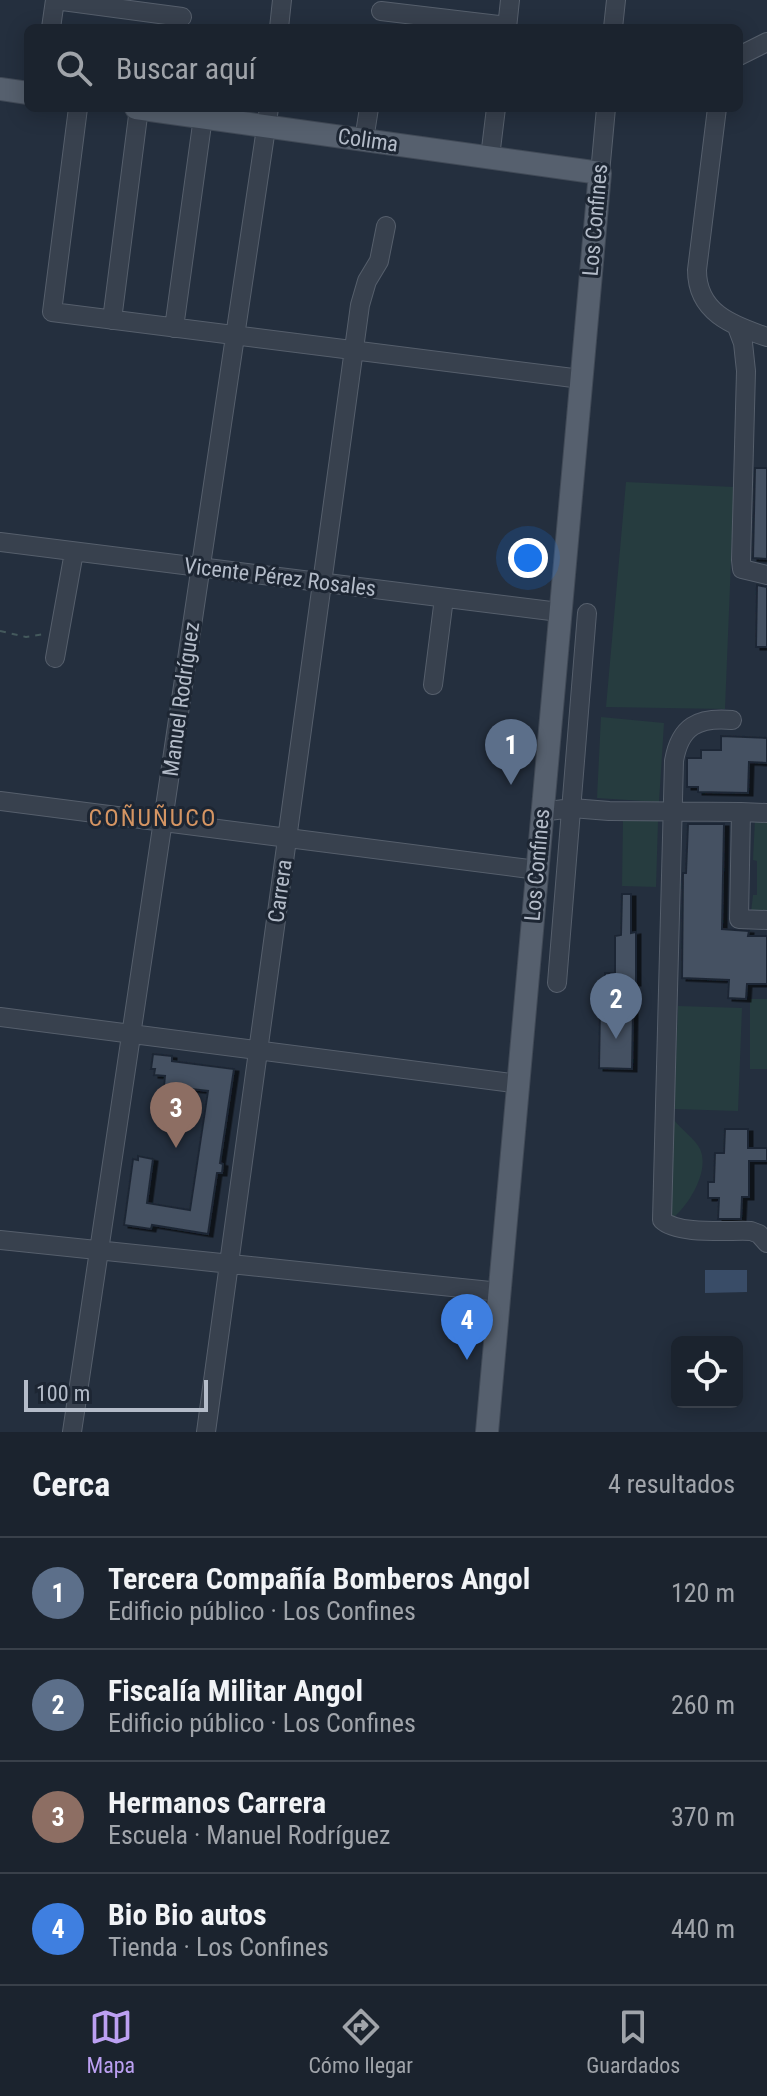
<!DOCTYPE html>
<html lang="es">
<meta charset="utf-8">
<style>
:root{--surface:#1b232e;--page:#282f3a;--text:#f1f3f6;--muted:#a0a4aa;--line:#39404a;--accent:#bca0f2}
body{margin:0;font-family:"Roboto Condensed",sans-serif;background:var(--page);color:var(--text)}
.controls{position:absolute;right:24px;bottom:24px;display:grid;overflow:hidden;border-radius:12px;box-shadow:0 4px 20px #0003}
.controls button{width:72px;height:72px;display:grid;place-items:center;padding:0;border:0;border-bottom:2px solid var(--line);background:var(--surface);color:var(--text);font:40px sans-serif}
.scale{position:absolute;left:24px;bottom:20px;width:184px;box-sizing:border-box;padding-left:8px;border:4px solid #b4bcc9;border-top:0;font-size:22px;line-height:28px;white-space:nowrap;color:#b4bcc9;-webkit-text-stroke:6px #1d2633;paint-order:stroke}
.you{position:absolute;left:528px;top:558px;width:28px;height:28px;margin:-20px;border:6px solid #fff;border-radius:50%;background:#1a73e8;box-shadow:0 0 0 12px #1a73e833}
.badge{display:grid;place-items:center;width:52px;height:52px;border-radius:50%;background:var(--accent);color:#fff;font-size:26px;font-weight:700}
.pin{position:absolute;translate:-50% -66px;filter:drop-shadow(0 2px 4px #0008)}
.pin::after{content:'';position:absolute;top:42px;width:28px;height:24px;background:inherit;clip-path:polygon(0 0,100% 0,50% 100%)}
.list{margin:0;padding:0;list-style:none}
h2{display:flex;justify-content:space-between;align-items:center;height:104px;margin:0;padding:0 32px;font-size:34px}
h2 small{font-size:26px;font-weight:400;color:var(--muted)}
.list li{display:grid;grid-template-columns:52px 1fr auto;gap:24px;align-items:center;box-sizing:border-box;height:112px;padding:0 32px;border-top:2px solid var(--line)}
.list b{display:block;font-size:30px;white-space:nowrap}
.list p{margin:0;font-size:26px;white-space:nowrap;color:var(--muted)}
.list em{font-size:26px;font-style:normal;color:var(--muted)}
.icon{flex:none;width:44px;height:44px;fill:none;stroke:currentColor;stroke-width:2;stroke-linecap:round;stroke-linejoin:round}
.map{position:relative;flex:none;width:767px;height:1432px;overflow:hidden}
.search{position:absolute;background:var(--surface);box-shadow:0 4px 20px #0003;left:24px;right:24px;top:24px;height:88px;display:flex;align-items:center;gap:20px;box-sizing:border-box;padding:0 28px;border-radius:12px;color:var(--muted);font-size:30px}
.sheet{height:552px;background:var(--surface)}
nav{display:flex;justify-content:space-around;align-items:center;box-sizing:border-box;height:112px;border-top:2px solid var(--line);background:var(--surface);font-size:22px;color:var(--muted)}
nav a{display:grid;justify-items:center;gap:4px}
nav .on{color:var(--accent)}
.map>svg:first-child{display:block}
.green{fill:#263c3f}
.water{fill:#394c67}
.building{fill:#455162;stroke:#1f2835;stroke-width:2;filter:url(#shadow)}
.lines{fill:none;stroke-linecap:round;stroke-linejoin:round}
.minor-casing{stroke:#565f6c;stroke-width:20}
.major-casing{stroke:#414a57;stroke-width:24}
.path{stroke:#44595c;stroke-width:2;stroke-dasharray:6 6;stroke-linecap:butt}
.minor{stroke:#38414e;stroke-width:18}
.major{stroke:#56606e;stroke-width:22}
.labels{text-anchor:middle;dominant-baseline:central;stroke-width:6;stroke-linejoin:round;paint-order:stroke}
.street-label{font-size:22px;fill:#b4bcc9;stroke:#1d2633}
.neighbourhood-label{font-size:24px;letter-spacing:2px;fill:#d59563;stroke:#1d2633}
</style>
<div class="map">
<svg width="767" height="1432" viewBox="0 0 767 1432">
<defs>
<filter id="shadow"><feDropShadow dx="4.5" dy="2.5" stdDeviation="0" flood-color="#0009"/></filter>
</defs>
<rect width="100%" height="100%" fill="#242f3e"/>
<!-- green -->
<path class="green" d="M626,482L734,487L725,709L606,707Z
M601,717L664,723L659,802L597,798Z
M755,819H767V912H751L753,895H757V861L753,860Z
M623,820L658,821L656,887L622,886Z
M750,999H767V1069H750Z
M678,1006L742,1008L738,1111L674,1109Z
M674,1120C681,1129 695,1139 700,1149C710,1171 689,1205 673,1218L667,1216L670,1129Z"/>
<!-- water -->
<path class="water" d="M705,1270H747V1292L705,1293Z"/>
<!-- building -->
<path class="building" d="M755,468H767V559L753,558Z
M757,585L767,587V647H756Z
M721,736L767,738V763L749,762L748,793L698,792V787H687V758H701V750H721Z
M688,824H724L722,929L749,931L748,936H767V984H747L746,999L728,998L729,980L682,978L683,873H686Z
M622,894H631V933L636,932V983H605V973H615V936L621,935Z
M600,1008L633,1009L632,1069L599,1068Z
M153,1054L172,1056V1061L234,1069L220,1163L223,1164L222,1173H217L208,1234L152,1225L151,1229L124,1225L133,1159L138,1160V1156L153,1159L147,1203L190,1210L208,1091L164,1086L165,1076L154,1075L155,1069H151Z
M725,1129H748V1148H767V1161H749V1197H742L741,1219H718L719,1198H708V1182H714L715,1153H724Z"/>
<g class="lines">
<!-- minor casing -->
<g class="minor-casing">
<path id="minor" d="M55,0L182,17
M381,11L507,26
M51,28L55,0
M279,28L282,0
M507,28L510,0
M613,28L616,0
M739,56L767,42
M78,108L52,312L581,379
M717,108L697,270C697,312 731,325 767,337
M364,140L369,108
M490,157L496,108
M600,173L606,108
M112,320L139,108
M737,327L743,343L746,371L741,560L742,569L767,575
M174,328L203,117
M0,542L559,612
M55,658L74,552
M433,685L444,598
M732,720C698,717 680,726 674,761L662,1220C677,1235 729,1230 751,1231L759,1234L767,1243
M0,801L537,870
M541,812L572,808L609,811L741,812L739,919L767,920
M741,812L767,813
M557,983L587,613
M0,1017L520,1084
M0,1240L500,1292
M72,1432L269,108
M206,1432L360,305L367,281L379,261L386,226"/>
</g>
<!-- major casing -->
<g class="major-casing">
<path id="major" d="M0,89L28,93
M136,108L600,173L487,1432"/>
</g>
<!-- path -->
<path class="path" d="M0,631L26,637L45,634"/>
<!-- minor -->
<use href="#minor" class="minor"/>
<!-- major -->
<use href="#major" class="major"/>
</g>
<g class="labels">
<!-- street labels -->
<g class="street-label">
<text transform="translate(368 140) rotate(8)">Colima</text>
<text transform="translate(595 220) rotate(-85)">Los Confines</text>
<text transform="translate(280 577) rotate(7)">Vicente Pérez Rosales</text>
<text transform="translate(181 699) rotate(-82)">Manuel Rodríguez</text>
<text transform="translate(537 865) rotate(-85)">Los Confines</text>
<text transform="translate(280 891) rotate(-82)">Carrera</text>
</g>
<!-- neighbourhood labels -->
<g class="neighbourhood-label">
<text x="153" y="818">COÑUÑUCO</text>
</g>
</g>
</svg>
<div class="controls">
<button><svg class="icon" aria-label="locate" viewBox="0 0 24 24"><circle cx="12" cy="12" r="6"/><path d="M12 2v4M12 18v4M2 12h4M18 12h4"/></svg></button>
</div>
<div class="scale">100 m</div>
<div class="you"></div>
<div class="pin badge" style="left:511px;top:785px;background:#5c6f8a">1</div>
<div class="pin badge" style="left:616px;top:1039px;background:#5c6f8a">2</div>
<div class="pin badge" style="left:176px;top:1148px;background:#8d6e63">3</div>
<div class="pin badge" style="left:467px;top:1360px;background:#3f7fe0">4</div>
<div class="search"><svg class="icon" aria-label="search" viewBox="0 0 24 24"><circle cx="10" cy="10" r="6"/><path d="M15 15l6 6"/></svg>Buscar aquí</div>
</div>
<section class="sheet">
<h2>Cerca<small>4 resultados</small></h2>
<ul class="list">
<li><span class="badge" style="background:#5c6f8a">1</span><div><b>Tercera Compañía Bomberos Angol</b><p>Edificio público · Los Confines</p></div><em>120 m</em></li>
<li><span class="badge" style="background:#5c6f8a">2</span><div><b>Fiscalía Militar Angol</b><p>Edificio público · Los Confines</p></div><em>260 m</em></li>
<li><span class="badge" style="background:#8d6e63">3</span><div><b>Hermanos Carrera</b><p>Escuela · Manuel Rodríguez</p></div><em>370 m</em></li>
<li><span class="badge" style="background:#3f7fe0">4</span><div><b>Bio Bio autos</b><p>Tienda · Los Confines</p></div><em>440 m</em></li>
</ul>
</section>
<nav>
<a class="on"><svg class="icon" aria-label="map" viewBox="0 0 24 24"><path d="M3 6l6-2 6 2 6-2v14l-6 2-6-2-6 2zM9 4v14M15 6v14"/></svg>Mapa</a>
<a><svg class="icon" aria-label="directions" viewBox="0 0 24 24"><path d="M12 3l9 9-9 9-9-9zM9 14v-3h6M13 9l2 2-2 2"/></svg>Cómo llegar</a>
<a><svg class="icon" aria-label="saved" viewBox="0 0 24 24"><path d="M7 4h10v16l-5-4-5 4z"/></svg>Guardados</a>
</nav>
